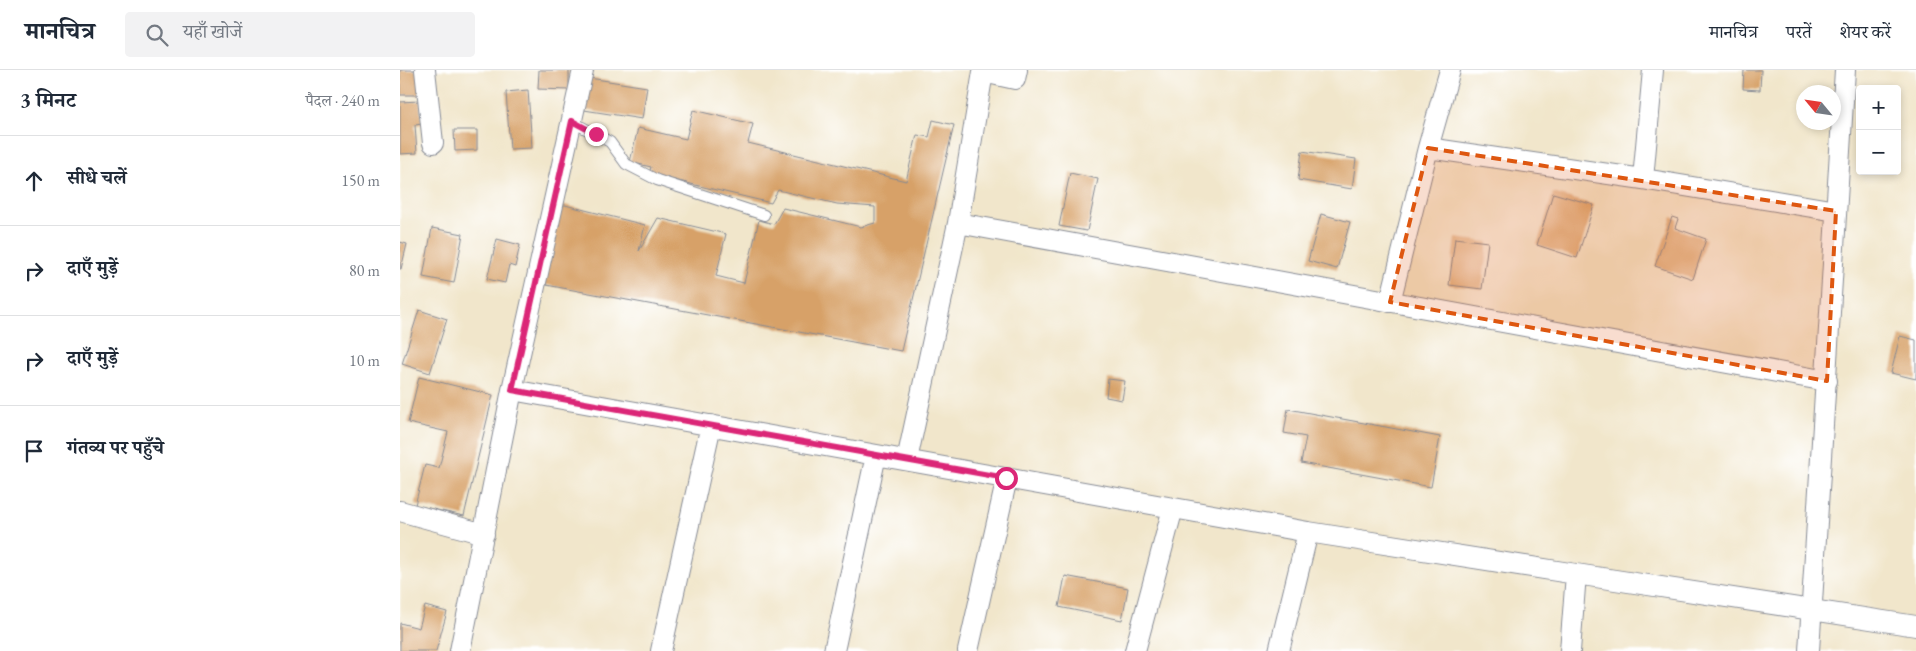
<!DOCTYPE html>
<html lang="hi">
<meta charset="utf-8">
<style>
:root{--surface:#fff;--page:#f2f2f3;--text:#1f2937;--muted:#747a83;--line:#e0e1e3}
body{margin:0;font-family:"EB Garamond","Noto Serif Devanagari",serif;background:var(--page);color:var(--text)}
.controls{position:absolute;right:15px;top:15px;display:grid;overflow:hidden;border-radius:5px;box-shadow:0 2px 8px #0003}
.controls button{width:45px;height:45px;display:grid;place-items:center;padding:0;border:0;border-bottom:1px solid var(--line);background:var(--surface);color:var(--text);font:25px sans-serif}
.compass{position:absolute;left:1396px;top:15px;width:45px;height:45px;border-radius:50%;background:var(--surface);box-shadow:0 2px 8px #0003;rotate:299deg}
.stop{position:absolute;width:15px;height:15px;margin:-11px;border:4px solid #db2777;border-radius:50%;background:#fff}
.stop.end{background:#db2777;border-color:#fff;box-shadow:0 1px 5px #0008}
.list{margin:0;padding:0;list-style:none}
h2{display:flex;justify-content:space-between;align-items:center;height:65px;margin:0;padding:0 20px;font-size:21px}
h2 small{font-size:16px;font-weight:400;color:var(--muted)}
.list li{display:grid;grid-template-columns:32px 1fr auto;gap:15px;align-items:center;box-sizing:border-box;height:90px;padding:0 20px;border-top:1px solid var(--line)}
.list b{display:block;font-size:19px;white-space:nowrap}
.list em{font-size:16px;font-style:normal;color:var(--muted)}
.icon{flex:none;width:28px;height:28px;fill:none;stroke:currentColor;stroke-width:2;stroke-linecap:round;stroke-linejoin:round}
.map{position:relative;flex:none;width:1516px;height:581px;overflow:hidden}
header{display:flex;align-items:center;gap:30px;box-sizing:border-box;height:70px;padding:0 25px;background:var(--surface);border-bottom:1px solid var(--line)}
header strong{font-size:24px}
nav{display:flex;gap:28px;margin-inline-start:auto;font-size:18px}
.search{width:350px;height:45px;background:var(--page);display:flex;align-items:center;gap:12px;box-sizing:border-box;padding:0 18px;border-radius:5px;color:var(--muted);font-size:19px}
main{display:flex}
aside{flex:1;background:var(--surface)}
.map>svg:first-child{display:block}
.building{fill:#d7a167}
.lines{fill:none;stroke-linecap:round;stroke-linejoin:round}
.service-casing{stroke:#868a94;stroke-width:12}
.minor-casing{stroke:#868a94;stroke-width:22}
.service{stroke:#fff;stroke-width:10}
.minor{stroke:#fff;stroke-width:20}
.route{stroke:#db2777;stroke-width:6}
.marked{fill:#de5710;fill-opacity:0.2;stroke:#de5710;stroke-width:4;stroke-dasharray:10 6;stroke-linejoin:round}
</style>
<header>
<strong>मानचित्र</strong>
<div class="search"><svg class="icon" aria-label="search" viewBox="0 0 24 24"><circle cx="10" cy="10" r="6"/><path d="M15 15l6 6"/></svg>यहाँ खोजें</div>
<nav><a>मानचित्र</a><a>परतें</a><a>शेयर करें</a></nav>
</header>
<main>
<aside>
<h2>3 मिनट<small>पैदल · 240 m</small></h2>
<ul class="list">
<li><svg class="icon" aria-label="ahead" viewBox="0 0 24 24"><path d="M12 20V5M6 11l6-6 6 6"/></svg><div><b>सीधे चलें</b></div><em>150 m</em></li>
<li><svg class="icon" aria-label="right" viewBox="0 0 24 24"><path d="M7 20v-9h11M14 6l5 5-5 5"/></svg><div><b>दाएँ मुड़ें</b></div><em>80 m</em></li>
<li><svg class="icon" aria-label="right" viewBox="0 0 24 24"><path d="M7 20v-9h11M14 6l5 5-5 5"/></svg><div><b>दाएँ मुड़ें</b></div><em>10 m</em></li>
<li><svg class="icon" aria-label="arrive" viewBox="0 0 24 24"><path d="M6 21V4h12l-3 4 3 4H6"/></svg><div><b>गंतव्य पर पहुँचे</b></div></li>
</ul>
</aside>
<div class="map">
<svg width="1516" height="581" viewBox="0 0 1516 581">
<rect width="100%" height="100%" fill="#fff"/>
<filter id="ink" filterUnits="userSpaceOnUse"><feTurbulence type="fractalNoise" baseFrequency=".02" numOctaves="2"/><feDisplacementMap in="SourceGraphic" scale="10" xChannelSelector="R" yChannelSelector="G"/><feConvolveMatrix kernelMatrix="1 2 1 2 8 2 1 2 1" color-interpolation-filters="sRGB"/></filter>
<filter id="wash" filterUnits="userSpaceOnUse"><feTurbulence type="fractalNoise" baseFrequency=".0096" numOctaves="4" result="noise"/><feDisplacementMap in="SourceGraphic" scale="20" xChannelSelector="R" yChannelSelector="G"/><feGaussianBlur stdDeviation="1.12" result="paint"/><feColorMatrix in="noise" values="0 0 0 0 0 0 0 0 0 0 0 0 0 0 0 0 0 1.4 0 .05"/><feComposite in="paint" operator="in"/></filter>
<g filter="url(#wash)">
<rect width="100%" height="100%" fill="#f1e6cb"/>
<g id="blocks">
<!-- building -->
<path class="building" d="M0,0H20V25H0Z
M139,0H169V20L138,19Z
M1344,0H1361L1360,20L1343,19Z
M189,8L247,17L242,49L184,40Z
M128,20L132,78L110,79L106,22Z
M20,31L22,54L15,55L17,83L0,84V32Z
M293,40L353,54L348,73L506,111L517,65L529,67L533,50L554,55L501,281L141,214L161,134L245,155L239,181L258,148L326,164L316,206L344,213L359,150L374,154L383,138L461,157L475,153V137L437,134L378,120L371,133L249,104L251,97L230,92L238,58L286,69Z
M54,60H77V80L55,81Z
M902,81L956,89L952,119L898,110Z
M670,103L698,109L687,161L659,156Z
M1153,123L1194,135L1177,188L1137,175Z
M921,144L950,152L937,199L908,191Z
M1272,147L1278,149L1275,158L1306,169L1293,209L1255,196Z
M32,158L63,164L54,213L23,207Z
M1055,168L1088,172L1082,219L1049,215Z
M97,169L120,175L115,197L109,195L105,213L87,209Z
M0,172L7,174L1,199H0Z
M19,240L47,249L30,303L2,294Z
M1500,266L1516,270V309L1491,303Z
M19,307L93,325L64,446L15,435L25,395L39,398L48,362L8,353Z
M708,309L725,311L722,330L706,327Z
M888,339L1040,367L1031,417L901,393L906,367L884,363Z
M665,506L728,518L722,550L659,537Z
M25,536L47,542L36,581H0V553L19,558Z"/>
</g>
</g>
<g filter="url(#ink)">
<use href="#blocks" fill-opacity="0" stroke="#868a94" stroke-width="1"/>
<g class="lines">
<!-- service casing -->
<g class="service-casing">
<path id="service" d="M171,51L210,72L226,94L257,110L364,145"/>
</g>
<!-- minor casing -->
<g class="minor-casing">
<path id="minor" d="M25,0L33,73
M1028,78L1243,109L1436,141
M1243,109L1253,0
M558,153L583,2L615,9L617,0
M990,232L1028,78L1050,0
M112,320L183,0
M507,390L558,153L1427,311
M0,441L84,464
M60,581L112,320L908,462
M261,581L311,355
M434,581L476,385
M568,581L607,408
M735,581L773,438
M879,581L908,462L1176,504
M1170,581L1176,504L1516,556
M1409,581L1445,0"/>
</g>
<!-- service -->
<use href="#service" class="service"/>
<!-- minor -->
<use href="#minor" class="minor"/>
</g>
</g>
<g class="lines" filter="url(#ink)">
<!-- route -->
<path class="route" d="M196,64L172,51L112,320L606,408"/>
</g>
<!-- marked area -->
<path class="marked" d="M1028,78L1436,141L1427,311L990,232Z"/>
</svg>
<div class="controls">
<button>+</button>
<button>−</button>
</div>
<svg class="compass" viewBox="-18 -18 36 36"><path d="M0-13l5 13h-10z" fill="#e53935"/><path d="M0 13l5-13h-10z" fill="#747a83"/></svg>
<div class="stop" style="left:606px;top:408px"></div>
<div class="stop end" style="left:196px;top:64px"></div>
</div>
</main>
